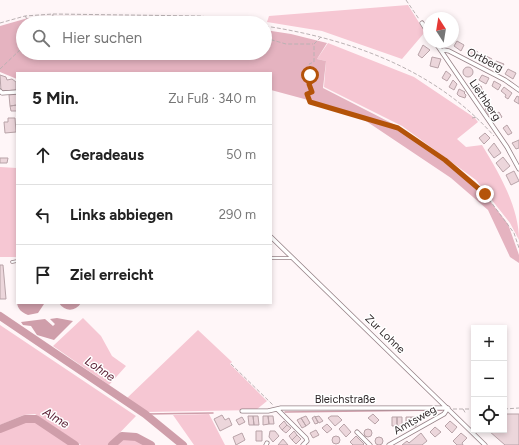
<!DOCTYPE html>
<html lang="de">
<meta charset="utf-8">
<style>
:root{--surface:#fff;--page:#f2f2f2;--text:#222;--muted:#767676;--line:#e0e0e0}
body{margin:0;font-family:Figtree,sans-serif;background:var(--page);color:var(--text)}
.controls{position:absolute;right:12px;bottom:12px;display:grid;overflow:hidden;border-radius:0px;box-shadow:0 2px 6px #0003}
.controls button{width:36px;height:36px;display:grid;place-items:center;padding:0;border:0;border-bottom:1px solid var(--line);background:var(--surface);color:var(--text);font:20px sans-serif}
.compass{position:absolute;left:423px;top:12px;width:36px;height:36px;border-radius:50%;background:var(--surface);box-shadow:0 2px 6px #0003;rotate:348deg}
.stop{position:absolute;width:12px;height:12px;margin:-9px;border:3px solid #b45309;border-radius:50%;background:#fff}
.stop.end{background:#b45309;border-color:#fff;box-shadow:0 1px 4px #0008}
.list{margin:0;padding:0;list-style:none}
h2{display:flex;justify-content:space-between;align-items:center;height:52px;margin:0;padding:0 16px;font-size:17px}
h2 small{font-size:13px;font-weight:400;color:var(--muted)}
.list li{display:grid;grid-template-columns:26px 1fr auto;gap:12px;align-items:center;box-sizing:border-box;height:60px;padding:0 16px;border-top:1px solid var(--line)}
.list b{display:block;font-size:15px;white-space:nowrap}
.list em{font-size:13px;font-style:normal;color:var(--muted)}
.icon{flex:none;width:22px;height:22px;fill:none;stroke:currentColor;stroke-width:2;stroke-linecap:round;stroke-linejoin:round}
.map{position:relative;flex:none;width:519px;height:445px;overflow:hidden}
.search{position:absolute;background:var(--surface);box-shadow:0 2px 6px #0003;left:16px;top:16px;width:256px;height:44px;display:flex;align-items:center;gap:10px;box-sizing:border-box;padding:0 14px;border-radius:22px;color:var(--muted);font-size:15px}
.panel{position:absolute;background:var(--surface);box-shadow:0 2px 6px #0003;left:16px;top:72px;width:256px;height:232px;border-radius:0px}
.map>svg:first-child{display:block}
.green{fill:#f6c7d3}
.forest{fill:#e5b3c0}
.water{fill:#cf9eaa}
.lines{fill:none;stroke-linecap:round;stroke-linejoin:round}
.stream{stroke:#cf9eaa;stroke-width:1.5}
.river{stroke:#cf9eaa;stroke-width:8}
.building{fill:#ecd6db;stroke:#b8a3a8}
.service-casing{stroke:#968287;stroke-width:3.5}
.minor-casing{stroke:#968287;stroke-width:5}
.path{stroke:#bab1b3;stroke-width:1;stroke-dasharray:4 2;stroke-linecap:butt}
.service{stroke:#fff;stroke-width:2}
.minor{stroke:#fff;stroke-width:3.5}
.route{stroke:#b45309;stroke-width:5}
.labels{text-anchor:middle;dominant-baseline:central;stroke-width:3;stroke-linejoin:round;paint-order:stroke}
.street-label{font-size:11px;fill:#31292b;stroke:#fff}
.water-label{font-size:12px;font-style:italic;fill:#561a30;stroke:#fff}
</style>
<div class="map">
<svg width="519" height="445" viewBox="0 0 519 445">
<rect width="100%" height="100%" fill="#fff6f8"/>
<!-- green -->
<path class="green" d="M408,5L425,32L402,59L322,31L267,22L269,16Z
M328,43L414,77L475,118L478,122L457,139L466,147L482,145C499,173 519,207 519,240L510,223L476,180L402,126L324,87L326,61L317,59Z
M0,167L17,168V257H0Z
M83,318L101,336L112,356L126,366L109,385L53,346Z
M0,325L136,416L108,445H81L35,414L24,415L0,425Z
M198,330L232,362L230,364L267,401L256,410L145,412L126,399Z
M209,414L225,445H194L173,415Z
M36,420L72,445H0V431L26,421Z
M123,439H137L146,445H116Z"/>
<!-- forest -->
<path class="forest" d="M28,18L168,20L211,23H23V53H265V30L291,34L327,43L317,59L326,61L323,88L401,128L475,182L508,224L519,255V263L510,257L488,210L451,178L360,117L323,104L271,90V73H17V79L0,72V26Z"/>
<!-- water -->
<path class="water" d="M17,298V303L44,304L38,313L28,315C20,312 16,307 17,298Z
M59,303H81C75,312 65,312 59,303Z
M57,318L73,321L54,340L37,335L31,326L23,325L21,322L45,319L53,326L55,324L50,319Z"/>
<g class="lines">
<!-- stream -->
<path class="stream" d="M285,412L442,410
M145,414L213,413"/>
<!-- river -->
<path class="river" d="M0,316L145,414L183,445
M0,429L25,419H36L75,445
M112,445L122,436L136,437L151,445"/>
</g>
<!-- building -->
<path class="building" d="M457,41L464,45L461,51L454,46Z
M423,45L430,50L422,58L418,55Z
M470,48L478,52L475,57L467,53Z
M484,55L492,59L489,65L481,60Z
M432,57L441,59L438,68L430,66Z
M496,61L504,64L500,71L493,67Z
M463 72a5 5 0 1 1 10 0a5 5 0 1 1-10 0Z
M508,69L516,73L513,79L505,74Z
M446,71L451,75L447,81L442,78Z
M0,75L6,77L7,80L12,79L16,82V90L1,91Z
M482,75L489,78L486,84L479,80Z
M453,80L457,84L454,90L449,87Z
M494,81L501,85L498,90L492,86Z
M474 89a4 4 0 1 1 8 0a4 4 0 1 1-8 0Z
M504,87L512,93L508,99L505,97L506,95L501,91Z
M459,89L465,92L464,93L466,95L465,98L459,96L457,94Z
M17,94V105L10,106L9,95Z
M517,96L519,97V104L514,101Z
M17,105V111H11L10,106Z
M490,106L494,112L489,115L485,109Z
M499,112L502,117L498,120L494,115Z
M8,118H15L16,132L5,133L4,122H8Z
M507,125L512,133L508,135L503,128Z
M485,133L490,138L484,144L479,138Z
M519,140V148L516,149L512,143Z
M494,143L501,153L494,158L488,150Z
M503,157L510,166L503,172L496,163Z
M0,158H8L7,163H0Z
M514,171L519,181L511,185L506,175Z
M0,265H3L6,299H0Z
M373,414L379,420L375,424L368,418Z
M504,414H519V445H505L489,431L504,430Z
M222,415L225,420L229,418L232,425L220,431L214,419Z
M248,416H253L254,425H249Z
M253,416H258L259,425H254Z
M263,416H268L269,424L263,425Z
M268,416H273L274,424H269Z
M306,416L310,423L306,426L301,418Z
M315,416L318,423L315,424L312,418Z
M319,416L323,421L319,423L315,417Z
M331,416H338L342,420L335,426L328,418Z
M242,417L245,422L239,425L236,420Z
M392,417H397V426H392Z
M397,417H402V426H397Z
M406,417H411V426H406Z
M411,417H416V426H411Z
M301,418L306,426L302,428L297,420Z
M284,421L287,425L282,430L279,426Z
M450,421L457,427L452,433L445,426Z
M327,424L332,429L327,433L322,428Z
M344,424L351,432L346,437L339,429Z
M287,425L291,428L286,433L282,430Z
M435,427L441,432L435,437L430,432Z
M364 433a4 4 0 1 1 8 0a4 4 0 1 1-8 0Z
M316,430L319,435L313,438L310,433Z
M256,431H262V441H256Z
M270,431H275L279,436L273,442L269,437Z
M294,431L297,435L292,440L289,436Z
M242,433L245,440L236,445L233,437Z
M421,433L427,441L422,445H402L407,441L409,443Z
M461,433L467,438L462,443L463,445H457L453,441Z
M297,435L301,439L296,444L292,440Z
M332 440a4 4 0 1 1 8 0a4 4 0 1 1-8 0Z
M356,436L364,444L363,445H353L350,442Z
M375 441a4 4 0 1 1 8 0a4 4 0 1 1-8 0Z
M283,439L288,445H278Z"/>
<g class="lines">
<!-- service casing -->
<g class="service-casing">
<path id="service" d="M271,258H291
M12,262L17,261"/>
</g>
<!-- minor casing -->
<g class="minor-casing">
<path id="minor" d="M422,23L429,34
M435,42L507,147L519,169
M441,51L444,50L449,51L505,80L519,90
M0,91L2,93L17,92
M271,237L485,445
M278,410L306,438L307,441L303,445
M242,411H268L281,408H447
M357,432L370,445
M266,445L267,443
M389,445L444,414L448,408"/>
</g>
<!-- path -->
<path class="path" d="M406,0L419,19
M25,16L30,23
M163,16V23
M168,16L171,23
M0,23L25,16L53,14L201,16L245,23
M52,23L53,14
M124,23L125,16
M265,26C350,39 435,69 494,136
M321,37L314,44V62L309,64L311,68L310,75L314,78L309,85L312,93L307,94L310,102L398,128L445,160L485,194L514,233L519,248
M265,38L286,44H313
M0,69L23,47
M472,118L477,117
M231,364L273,405
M453,409H474
M463,409L466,414
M504,409L519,408"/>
<!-- service -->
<use href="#service" class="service"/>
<!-- minor -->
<use href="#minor" class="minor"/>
</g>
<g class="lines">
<!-- route -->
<path class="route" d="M310,75L314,78L309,84L312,92L307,94L310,102L398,128L445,160L485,194"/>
</g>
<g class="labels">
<!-- street labels -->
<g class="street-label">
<text transform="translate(485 60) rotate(27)">Ortberg</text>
<text transform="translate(485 100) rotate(56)">Liethberg</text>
<text transform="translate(385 334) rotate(44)">Zur Lohne</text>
<text x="345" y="399">Bleichstraße</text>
<text transform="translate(415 420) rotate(-30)">Amtsweg</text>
</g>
<!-- water labels -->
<g class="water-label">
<text transform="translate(100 369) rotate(34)">Lohne</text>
<text transform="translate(56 418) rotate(31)">Alme</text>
</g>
</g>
</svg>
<div class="controls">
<button>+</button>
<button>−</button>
<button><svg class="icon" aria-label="locate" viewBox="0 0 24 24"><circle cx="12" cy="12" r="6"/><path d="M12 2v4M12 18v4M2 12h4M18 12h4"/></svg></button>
</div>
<svg class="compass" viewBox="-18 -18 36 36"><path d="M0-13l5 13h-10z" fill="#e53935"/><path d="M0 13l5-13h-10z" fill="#767676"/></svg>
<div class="stop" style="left:310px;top:75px"></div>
<div class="stop end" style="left:485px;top:194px"></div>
<div class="search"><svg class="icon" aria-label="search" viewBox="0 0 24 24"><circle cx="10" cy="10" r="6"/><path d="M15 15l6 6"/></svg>Hier suchen</div>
<section class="panel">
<h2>5 Min.<small>Zu Fuß · 340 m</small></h2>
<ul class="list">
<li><svg class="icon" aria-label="ahead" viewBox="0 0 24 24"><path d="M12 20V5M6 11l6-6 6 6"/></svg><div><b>Geradeaus</b></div><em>50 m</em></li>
<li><svg class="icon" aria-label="left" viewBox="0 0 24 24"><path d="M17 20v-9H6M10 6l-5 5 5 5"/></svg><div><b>Links abbiegen</b></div><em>290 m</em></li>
<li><svg class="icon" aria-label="arrive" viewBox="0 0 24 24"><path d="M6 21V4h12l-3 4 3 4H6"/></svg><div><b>Ziel erreicht</b></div></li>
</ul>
</section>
</div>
